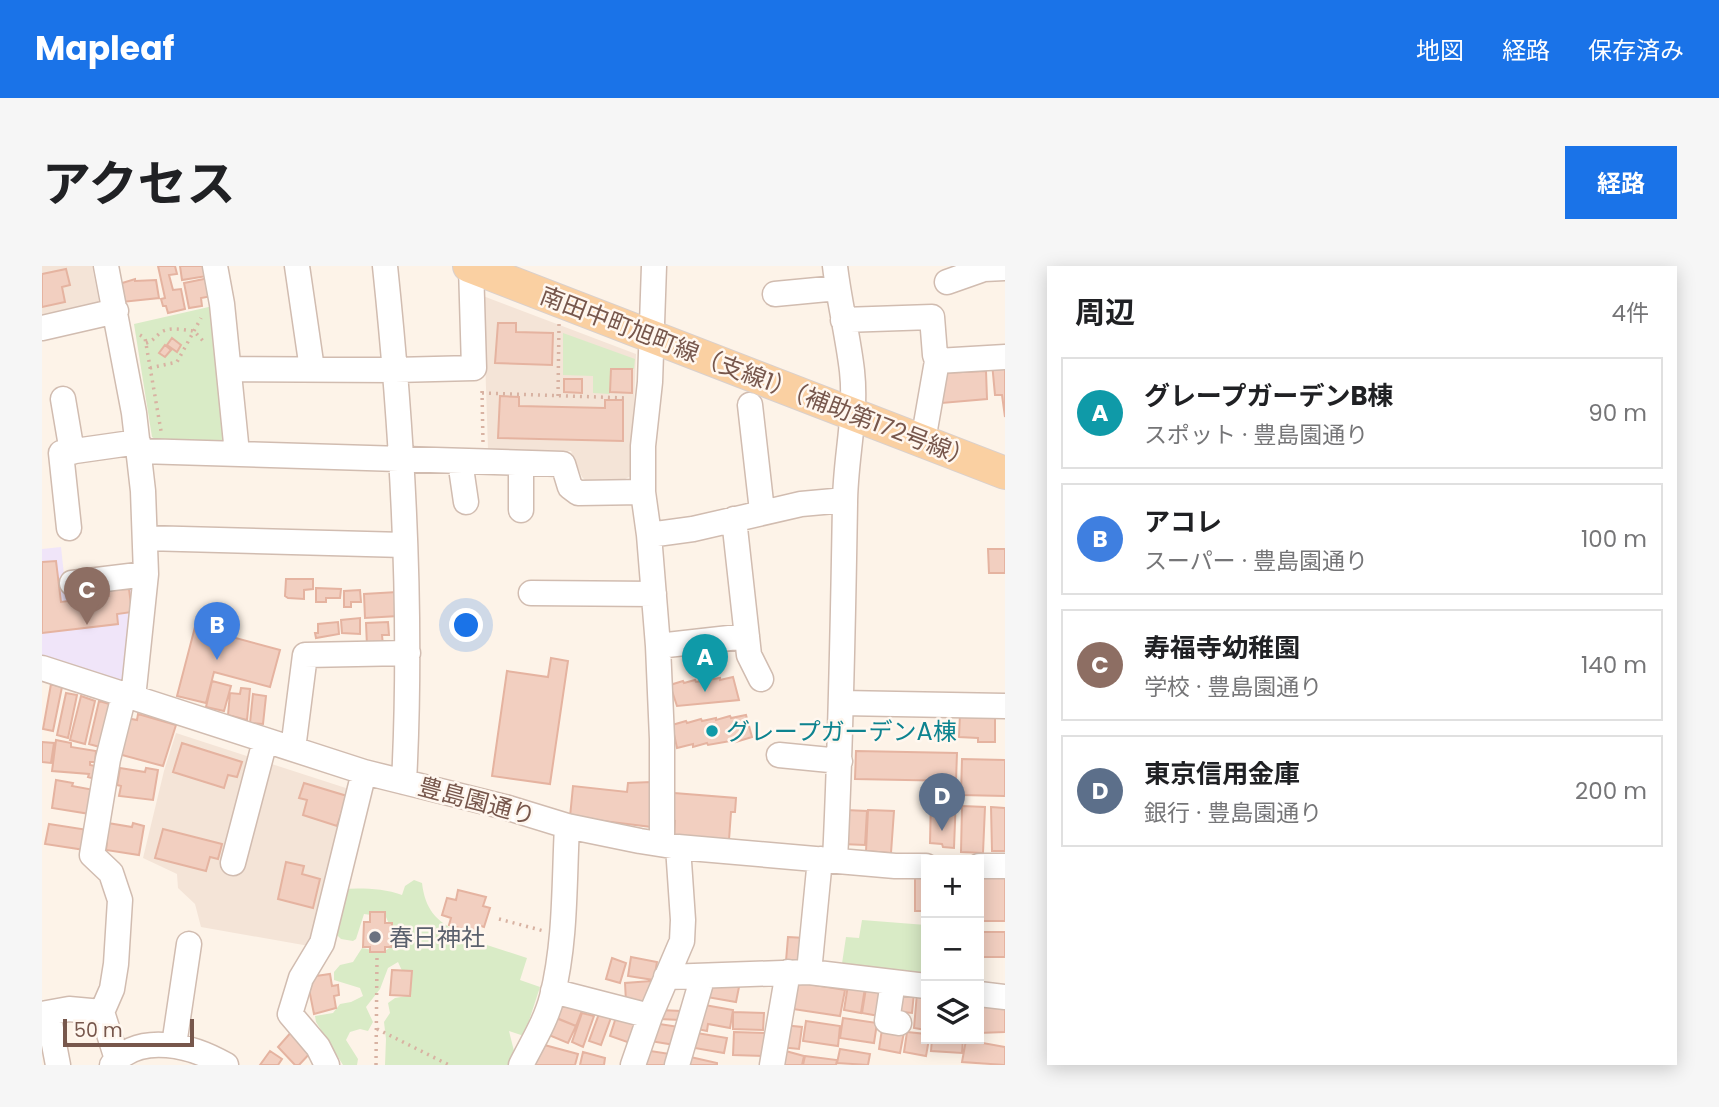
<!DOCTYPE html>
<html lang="ja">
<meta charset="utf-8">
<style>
:root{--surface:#fff;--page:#f6f6f6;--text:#202124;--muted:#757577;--line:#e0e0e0;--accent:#1a73e8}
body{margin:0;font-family:Poppins,"Noto Sans JP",sans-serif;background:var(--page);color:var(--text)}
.controls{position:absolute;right:21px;bottom:21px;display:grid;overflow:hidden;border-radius:0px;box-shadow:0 4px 18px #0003}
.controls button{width:63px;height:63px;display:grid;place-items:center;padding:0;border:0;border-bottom:2px solid var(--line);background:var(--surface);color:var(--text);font:35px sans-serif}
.scale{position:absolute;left:21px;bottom:18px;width:131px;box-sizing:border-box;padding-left:7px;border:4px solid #77574c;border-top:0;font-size:19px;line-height:24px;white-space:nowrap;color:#77574c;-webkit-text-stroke:5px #fff7ef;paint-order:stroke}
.you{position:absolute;left:425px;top:360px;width:24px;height:24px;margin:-18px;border:5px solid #fff;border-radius:50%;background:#1a73e8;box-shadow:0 0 0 10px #1a73e833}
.badge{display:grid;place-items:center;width:46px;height:46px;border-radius:50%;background:var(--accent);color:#fff;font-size:23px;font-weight:700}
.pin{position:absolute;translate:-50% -58px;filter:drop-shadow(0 2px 4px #0008)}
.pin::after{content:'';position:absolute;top:37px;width:24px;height:21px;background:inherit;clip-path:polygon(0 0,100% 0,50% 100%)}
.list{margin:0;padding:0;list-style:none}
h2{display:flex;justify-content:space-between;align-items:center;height:91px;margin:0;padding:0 28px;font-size:30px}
h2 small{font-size:23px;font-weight:400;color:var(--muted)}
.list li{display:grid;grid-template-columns:46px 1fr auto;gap:21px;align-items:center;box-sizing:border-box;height:112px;margin:0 14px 14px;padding:0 14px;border:2px solid var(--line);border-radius:0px}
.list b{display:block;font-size:26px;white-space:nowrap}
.list p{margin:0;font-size:23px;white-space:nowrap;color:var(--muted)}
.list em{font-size:23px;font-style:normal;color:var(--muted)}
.icon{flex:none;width:38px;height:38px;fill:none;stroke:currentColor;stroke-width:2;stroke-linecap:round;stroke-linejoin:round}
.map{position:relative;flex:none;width:963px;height:799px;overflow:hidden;border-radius:0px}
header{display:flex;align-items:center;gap:42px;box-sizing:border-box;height:98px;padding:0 35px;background:var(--accent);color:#fff}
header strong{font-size:33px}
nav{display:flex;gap:38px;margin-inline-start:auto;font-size:24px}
.intro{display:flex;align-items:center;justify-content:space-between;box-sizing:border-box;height:168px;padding:0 42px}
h1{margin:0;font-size:49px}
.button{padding:18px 32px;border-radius:0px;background:var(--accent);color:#fff;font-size:24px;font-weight:700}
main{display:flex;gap:42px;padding:0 42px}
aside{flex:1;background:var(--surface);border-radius:0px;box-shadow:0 4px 18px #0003}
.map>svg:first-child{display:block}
.residential{fill:#f4e4d7}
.education{fill:#f0e5f9}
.green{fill:#d9ebc6}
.building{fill:#f2cfc0;stroke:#e5b3a0;stroke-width:2}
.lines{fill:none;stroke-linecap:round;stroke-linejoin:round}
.minor-casing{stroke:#d1bcb0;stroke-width:27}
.major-casing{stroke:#d9d0cd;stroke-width:34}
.path{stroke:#d8b2a2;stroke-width:3.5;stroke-dasharray:2 5;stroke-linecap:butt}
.minor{stroke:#fff;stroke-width:24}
.major{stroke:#fad0a2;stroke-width:32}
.culture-dot{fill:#0f9aa8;stroke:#fff7ef;stroke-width:2.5}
.worship-dot{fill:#6b7280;stroke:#fff7ef;stroke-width:2.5}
.labels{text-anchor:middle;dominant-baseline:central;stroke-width:5;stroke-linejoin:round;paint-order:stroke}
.street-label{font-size:24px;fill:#77574c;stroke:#fff7ef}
.culture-label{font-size:24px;fill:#0d838f;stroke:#fff7ef;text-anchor:start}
.worship-label{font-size:24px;fill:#5b616d;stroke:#fff7ef;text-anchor:start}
</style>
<header>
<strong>Mapleaf</strong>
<nav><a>地図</a><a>経路</a><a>保存済み</a></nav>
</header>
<div class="intro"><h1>アクセス</h1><a class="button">経路</a></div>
<main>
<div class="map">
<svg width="963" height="799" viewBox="0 0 963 799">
<rect width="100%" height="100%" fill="#fdf3e8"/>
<!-- residential -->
<path class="residential" d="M0,0H50L57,36L54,40L0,52Z
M441,30L594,88L589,210L583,213L543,214L540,211L529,185L446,183Z
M134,467L310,524L267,680L159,661L153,638L136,622L135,608L101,592L122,505Z"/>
<!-- education -->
<path class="education" d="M19,281L24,327L89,319L95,325L85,413L79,417L0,392V283Z"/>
<!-- green -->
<path class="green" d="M171,40L182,179L121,178L110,171L92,58Z
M521,67L593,93L592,103L568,102V128L551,127V110L521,109Z
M372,614L380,617C383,643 394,655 416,666L417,670L485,692L478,714L498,721L482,770L467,765L472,785L469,799H343L344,773L342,756L348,747L346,737L353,732L365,730L367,720L356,696L346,702L338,723L324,741L331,756L326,765L318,763L308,766L304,774L316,793L315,799H301L274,756L273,750L291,747L298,738L309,736L321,730L318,722L292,714V706L298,699L311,696L320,682L341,686L349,681L350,665L344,651L322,648L314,673L311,675L299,673L292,666L299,623C319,622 341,622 360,629L363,620Z
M820,654L884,659V714L799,704L804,671L817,672Z"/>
<!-- building -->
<path class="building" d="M116,0H133L135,8L127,9L131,24L139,23L143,43L126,47L124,40H121L119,33L123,32Z
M138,0H164L165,10L140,14Z
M24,3L28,19L20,21L23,36L0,41V8Z
M167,12L170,30L159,32L160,40L147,42L142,17Z
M93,13V15L114,14L117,32L80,36L77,18Z
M456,57H474V66L511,67L510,99L453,97Z
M130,72L139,79L135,86L125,79Z
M123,79L129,84L123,91L117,87Z
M950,97L963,101V151L960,129H953Z
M569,103H590V127L568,126Z
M944,105L945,133L900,137L899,107Z
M522,113H540V127L522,126Z
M458,130L477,131V140L563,142V134H581V175L456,172Z
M946,283H963V307H947Z
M14,295L19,336L67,330L66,322H72V324L87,323L90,346L75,348L76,358L0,367V296Z
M244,313H271V323L262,324V333L246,332L243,330Z
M274,322L299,323L298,332H284V336H274Z
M318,324L319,336H309V341H302V325Z
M355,326L356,350L323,352L322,328Z
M318,352V368L300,367L299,354Z
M296,356L297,368L274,372L273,367H276V358Z
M346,356L347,369H340L341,379L325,380L324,357Z
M153,361L238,384L228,421L172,406L164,437L135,430Z
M509,392L526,395L508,518L450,510L465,405L506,411Z
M691,411L697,434L635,440L628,419L641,415L642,417L653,414L654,416L678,412V414Z
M170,415L189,420L182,445L164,441Z
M9,418L20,421L11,465L1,463Z
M199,422L208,423L205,454L186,449L188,427L198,428Z
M24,427L35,429L26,472L15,469Z
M211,428L224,430L221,458L208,457Z
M39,430L53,435L43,478L28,474Z
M57,435L71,439L61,482L47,478Z
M96,448L134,459L121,500L80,489V486L73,484L84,452L95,454Z
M918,448L953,449V476H936V472L917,471Z
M704,449L710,471L694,476V474L666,479L665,477L651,481V478L635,482L630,459L644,455L645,457L659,453L660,455L674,452V454L688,450L689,452Z
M14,474L29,477V481L54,485L53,496H48V499L58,501L57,514L46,511L47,508L10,505Z
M0,476L12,477L9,497L0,496Z
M140,477L200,496L195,511L186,509L182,522L131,506Z
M814,485L915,487L914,515L813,513Z
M920,493L963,494V530L919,529Z
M78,502L103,506L104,502L116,504L111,534L77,530L79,520L75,519Z
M14,514L31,517L30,520L52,524L48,548L10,542Z
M609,516L610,561L528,551L531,520L585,526L586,517Z
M262,517L305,530L295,560L261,549L265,534L257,532Z
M632,527L694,532L693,546H689L687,574L632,570L633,555L625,554Z
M898,529L914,530L912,582L901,581L900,578L888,577L889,531H898Z
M920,540L943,541L941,587L919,586Z
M949,541L963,542V585H950Z
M803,544L825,545L823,579L800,578Z
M826,544L852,545L849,587L824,585Z
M66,557L90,561L91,557L102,560L97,589L64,584L65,575L63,574Z
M7,558L46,564L43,584L3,578Z
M121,563L180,578L176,593L168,591L164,605L113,592Z
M244,596L262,600L260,608L278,613L271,642L236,633Z
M873,611H884V645H873Z
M937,611H963V655H937Z
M416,624L444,631L441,640L448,642L442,661L436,659L434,667L407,659L409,652L400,649L405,632L414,634Z
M328,646H343V657H350L349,681H343V686H328V681H321L322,656H328Z
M937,666H963V691H937Z
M746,671L763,672L762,696L744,695Z
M589,691L615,696L612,714L586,710Z
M570,692L584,697L578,717L564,713Z
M350,704L370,705L368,730L348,729Z
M288,708L290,720L296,719L297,729L292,730L294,742L272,748L267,723L269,722L267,711Z
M609,715L610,735L584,736L583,717Z
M662,715L697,721L694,736L659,730Z
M748,715L803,724L798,750L744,742Z
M806,719L823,722L819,747L802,744Z
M824,722L841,725L837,750L820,747Z
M854,725L872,727L870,747L852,745Z
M875,727L884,728V764L872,762Z
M517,733L541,742L534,760L510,750Z
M938,736L963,738V766L937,767Z
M657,738L691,744L688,762L666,758L665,765L651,762Z
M618,744L639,745V754L617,753Z
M558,745L570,749L559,779L547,775Z
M691,746L722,747L721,764L691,763Z
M540,747L552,750L541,781L530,776Z
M575,748L598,756L591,778L568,770Z
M509,750L534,760L526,777L502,767Z
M801,752L835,757L832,777L798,772Z
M764,755L798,760L796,780L761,775Z
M611,757L637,761L633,779L608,775Z
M741,759L760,761L757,783L738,781Z
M840,763L862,766L858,787L837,783Z
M251,764L271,784L257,799H253L236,781Z
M649,766L685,772L682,787L647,781Z
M692,766L724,767V790L691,789Z
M865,766L884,768V773H887L884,790L862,786Z
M890,773H921L920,787L889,785Z
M924,774L963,781V799L920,796Z
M495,777L536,788L533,799H490Z
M798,783L828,788L826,799L795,797Z
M602,784L628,788L627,799H600Z
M740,784L762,790L760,799H736Z
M228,785L240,793L236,799H218Z
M541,786L563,792L562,799H538Z
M644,790L675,797V799H642Z
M763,790L795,794L794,799H761Z"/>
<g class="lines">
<!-- minor casing -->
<g class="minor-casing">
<path id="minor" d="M64,0L92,147L101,225L104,308L91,432
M173,0L180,38L195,187
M255,0L270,103
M343,0C361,171 371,344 362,516
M612,0L608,116L601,180V226L607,269L616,380L620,473V578
M793,0C797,35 806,70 810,105C815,150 803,193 803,238C801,357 799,475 793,594
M905,16L942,3L963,2
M733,28L796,22
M801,54L890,51L893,89L895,95
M0,62L74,45
M187,103L353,104L432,102L429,0
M21,133L30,186
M708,139L720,245
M881,175L895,95L963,91
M98,185L521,198L528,221L536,227L601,226
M418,195L424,236
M479,244V197
M692,253L707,389L719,413
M27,262L19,187L96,176
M607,269L651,263L759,238L803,234
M103,272L362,279
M30,317L104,308
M489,327L612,328
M616,380L705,370
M0,402L322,506L463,541L525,560L598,575L636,581L853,600H884
M800,437L963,440
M251,483L263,389L366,387
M737,489L798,495
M191,597L223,475
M937,600H963
M767,706L778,593
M624,711L767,706L884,720
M851,716L845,755L857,757
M511,725L608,750
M937,728L963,731
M6,747L16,799
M0,748L27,743L60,746
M132,779L147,678
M75,793L60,746L70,723L74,698L78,634L69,607L50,589L66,493L82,429
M70,799C98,765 151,780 184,799
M285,799L276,781L248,748L259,712L280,677L322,506
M479,799C490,777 504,755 510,731C524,675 522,617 525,560
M591,799L608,750L640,675L641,654L636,581
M635,799L661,710
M730,799L746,706"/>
</g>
<!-- major casing -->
<g class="major-casing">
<path id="major" d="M427,0L963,207"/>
</g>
<!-- path -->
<path class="path" d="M98,69L103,72L119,165
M104,77C111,75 112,72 118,67C127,60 141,64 152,65L162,76
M108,102L135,96L159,52
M440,125L441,177
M440,127L585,132
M516,130L517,58
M457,653L502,665
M335,763L407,799
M334,799L335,690"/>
<!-- minor -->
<use href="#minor" class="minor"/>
<!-- major -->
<use href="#major" class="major"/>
</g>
<!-- markers -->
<circle class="culture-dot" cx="670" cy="465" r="7"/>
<circle class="worship-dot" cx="333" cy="671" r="7"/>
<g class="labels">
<!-- street labels -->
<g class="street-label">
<text transform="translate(715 111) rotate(21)">南田中町旭町線（支線1）（補助第172号線）</text>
<text transform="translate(435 535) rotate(15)">豊島園通り</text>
</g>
<!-- culture labels -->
<g class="culture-label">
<text x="684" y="465">グレープガーデンA棟</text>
</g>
<!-- worship labels -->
<g class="worship-label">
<text x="347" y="671">春日神社</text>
</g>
</g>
</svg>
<div class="controls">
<button>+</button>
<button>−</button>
<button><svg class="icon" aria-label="layers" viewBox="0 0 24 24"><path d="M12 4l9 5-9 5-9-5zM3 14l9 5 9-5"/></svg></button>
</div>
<div class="scale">50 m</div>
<div class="you"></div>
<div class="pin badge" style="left:663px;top:426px;background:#0f9aa8">A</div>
<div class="pin badge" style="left:175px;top:394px;background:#3f7fe0">B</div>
<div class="pin badge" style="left:45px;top:359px;background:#8d6e63">C</div>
<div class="pin badge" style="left:900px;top:565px;background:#5c6f8a">D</div>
</div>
<aside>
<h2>周辺<small>4件</small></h2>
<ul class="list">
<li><span class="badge" style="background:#0f9aa8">A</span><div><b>グレープガーデンB棟</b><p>スポット · 豊島園通り</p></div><em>90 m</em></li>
<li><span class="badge" style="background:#3f7fe0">B</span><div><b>アコレ</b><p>スーパー · 豊島園通り</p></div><em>100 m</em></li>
<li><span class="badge" style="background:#8d6e63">C</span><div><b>寿福寺幼稚園</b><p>学校 · 豊島園通り</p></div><em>140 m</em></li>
<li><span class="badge" style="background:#5c6f8a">D</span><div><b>東京信用金庫</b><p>銀行 · 豊島園通り</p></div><em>200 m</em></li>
</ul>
</aside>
</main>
